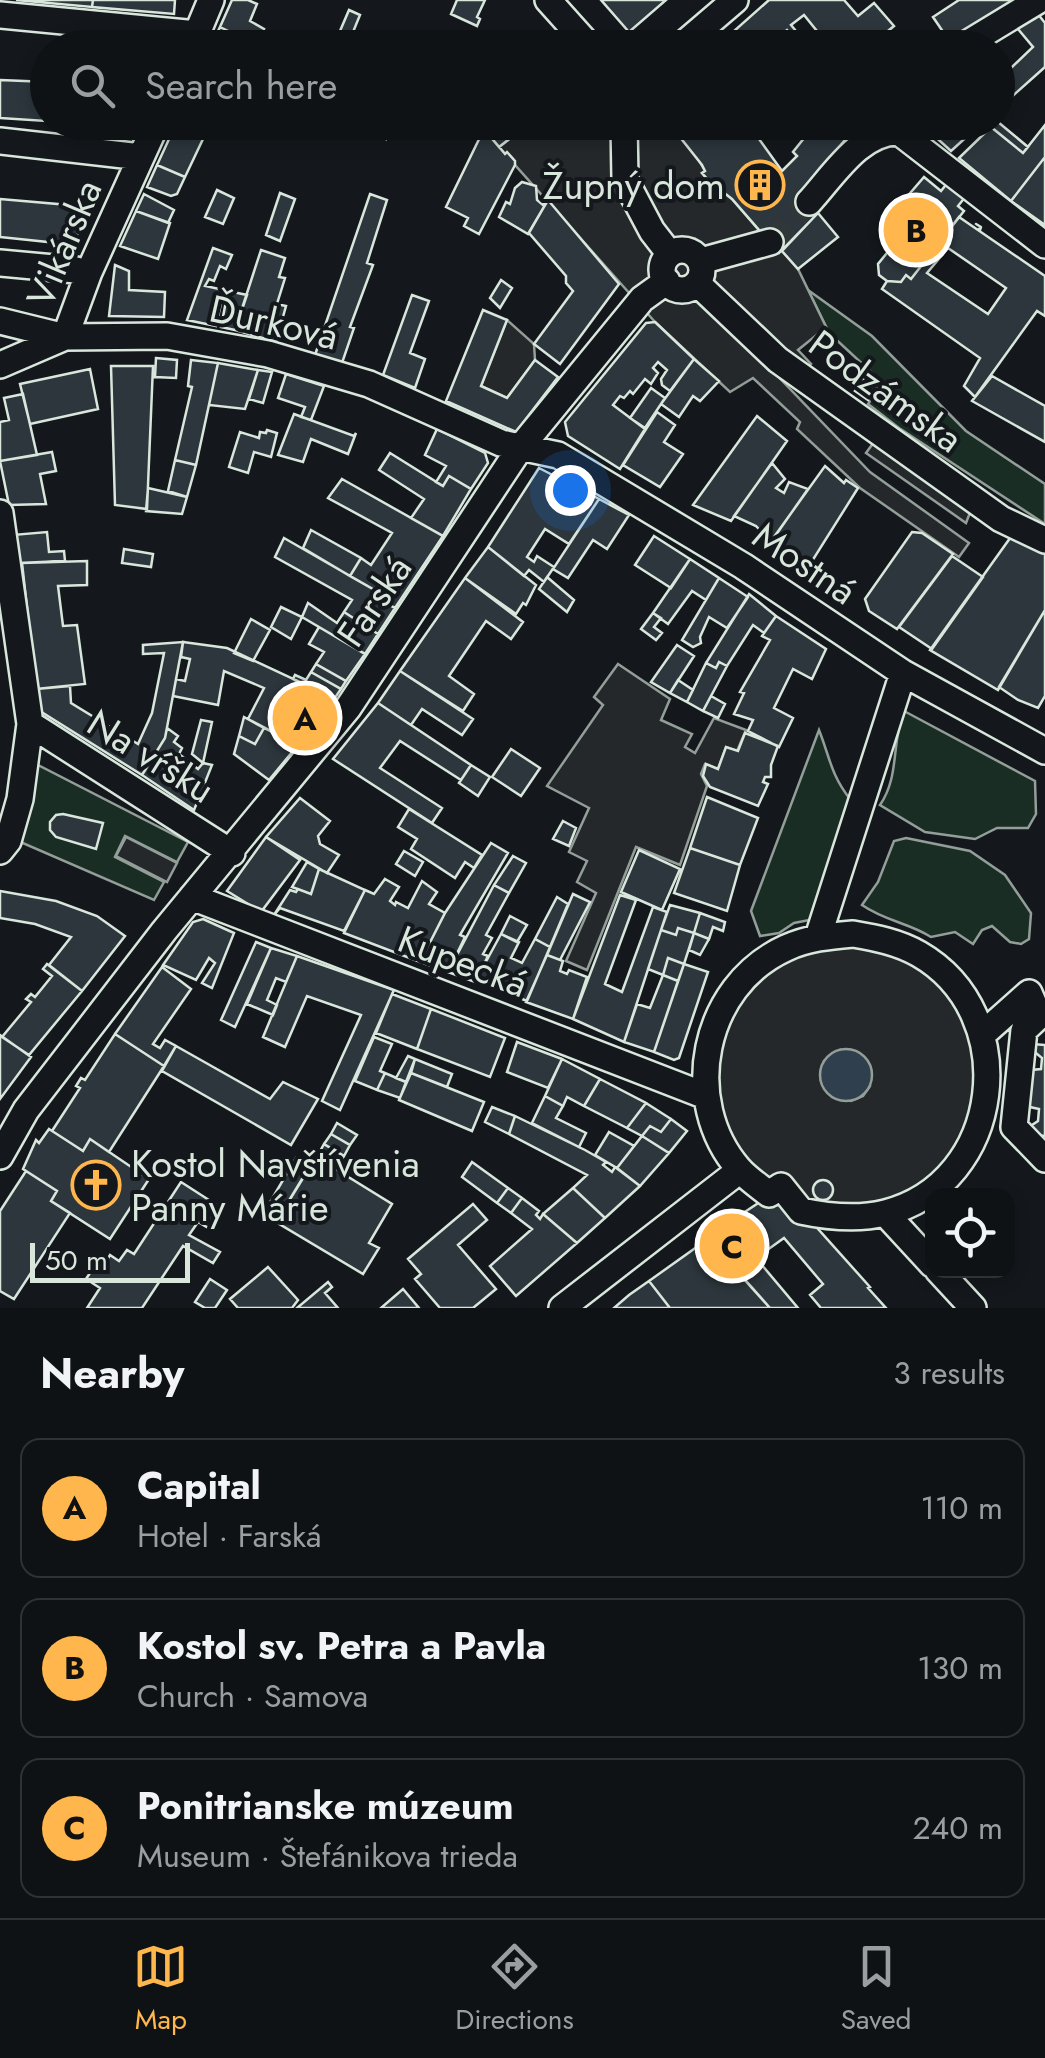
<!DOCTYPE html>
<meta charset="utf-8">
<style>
:root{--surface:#0f1215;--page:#1d2022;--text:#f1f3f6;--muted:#9b9ea0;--line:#2f3234;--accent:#ffb74d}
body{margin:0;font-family:Jost,sans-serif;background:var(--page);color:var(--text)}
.controls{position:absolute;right:30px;bottom:30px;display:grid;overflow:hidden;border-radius:20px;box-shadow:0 5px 15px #0003}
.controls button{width:90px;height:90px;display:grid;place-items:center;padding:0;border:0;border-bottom:2px solid var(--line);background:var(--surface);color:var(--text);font:50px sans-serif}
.scale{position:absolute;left:30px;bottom:25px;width:160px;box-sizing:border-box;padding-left:10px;border:5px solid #d8e6dc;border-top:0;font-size:28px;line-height:35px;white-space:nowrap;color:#d8e6dc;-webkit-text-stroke:8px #14181c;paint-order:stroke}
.you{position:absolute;left:570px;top:490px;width:35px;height:35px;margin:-25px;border:8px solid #fff;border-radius:50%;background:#1a73e8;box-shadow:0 0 0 15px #1a73e833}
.badge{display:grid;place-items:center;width:65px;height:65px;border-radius:50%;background:var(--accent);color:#111;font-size:32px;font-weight:700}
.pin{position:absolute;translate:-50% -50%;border:5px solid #fff;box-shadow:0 2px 10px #0006}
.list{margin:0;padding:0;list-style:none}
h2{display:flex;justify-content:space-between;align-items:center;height:130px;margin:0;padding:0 40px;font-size:42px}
h2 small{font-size:32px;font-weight:400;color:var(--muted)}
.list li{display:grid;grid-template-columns:65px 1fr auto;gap:30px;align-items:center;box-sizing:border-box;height:140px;margin:0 20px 20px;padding:0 20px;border:2px solid var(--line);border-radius:20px}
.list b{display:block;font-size:38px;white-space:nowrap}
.list p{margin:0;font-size:32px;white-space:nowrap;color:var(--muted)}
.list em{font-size:32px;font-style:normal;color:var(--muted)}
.icon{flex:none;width:55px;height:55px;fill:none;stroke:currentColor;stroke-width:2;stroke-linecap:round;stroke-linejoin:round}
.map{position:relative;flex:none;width:1045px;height:1308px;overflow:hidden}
.search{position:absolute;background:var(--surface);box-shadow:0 5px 15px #0003;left:30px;right:30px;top:30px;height:110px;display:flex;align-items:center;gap:25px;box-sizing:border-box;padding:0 35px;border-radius:55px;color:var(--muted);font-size:38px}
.sheet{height:610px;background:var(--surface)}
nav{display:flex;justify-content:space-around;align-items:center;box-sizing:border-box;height:140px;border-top:2px solid var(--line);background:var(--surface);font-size:28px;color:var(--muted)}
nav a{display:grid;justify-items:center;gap:5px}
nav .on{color:var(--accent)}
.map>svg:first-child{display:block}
.green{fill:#1a2d24;stroke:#939e99;stroke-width:2.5}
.parking{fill:#24282b;stroke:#939e99;stroke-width:2.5;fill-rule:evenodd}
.water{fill:#2f3f4d;stroke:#939e99;stroke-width:2.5}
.building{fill:#2c363c;stroke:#d8e6dc;stroke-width:2.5;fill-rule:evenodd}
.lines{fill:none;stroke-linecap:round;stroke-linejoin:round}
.minor-tunnel{stroke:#313739;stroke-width:25;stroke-dasharray:25 12;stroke-linecap:butt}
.minor-casing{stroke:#d8e6dc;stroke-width:30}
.minor{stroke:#14181c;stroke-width:25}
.fence{stroke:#d8e6dc;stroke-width:2.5;stroke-dasharray:12 5;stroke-linecap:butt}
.labels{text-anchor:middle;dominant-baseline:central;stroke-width:8;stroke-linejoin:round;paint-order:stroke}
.poi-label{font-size:38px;fill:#d8e6dc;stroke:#14181c;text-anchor:end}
.street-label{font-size:38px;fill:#d8e6dc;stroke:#14181c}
</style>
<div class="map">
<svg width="1045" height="1308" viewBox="0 0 1045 1308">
<rect width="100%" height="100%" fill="#14181c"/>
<!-- green -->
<path class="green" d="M808,290L872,336L966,431L1045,484V524L899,428L868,404L883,383L829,333Z
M904,711L1035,781L1036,814L1028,828H997L975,839L925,832L880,805C900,776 891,743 904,711Z
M819,730C830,758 831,775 850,799L820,918L794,923L779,933L760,936L751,911Z
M34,763L188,842L177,862L125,836L115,857L164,882L154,900L18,841Z
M906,838L970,851L1005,875L1031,913L1029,939L1021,944L1010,942L992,926L982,930L973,944L955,932L931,937C909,923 885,921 862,905L878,882L894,841Z"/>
<!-- parking -->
<path class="parking" d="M531,123H668L697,157L705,171L702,173L716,190L725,191L778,252L782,251L798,269L829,333L824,337L819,333L798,350L811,364L799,374L770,368L870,472L969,543L959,557L860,488L797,429L800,422L753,378L730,392L655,322L499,147Z
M507,320L534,344L535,360L507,398L481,386Z
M874,442L971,510L966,523L866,453Z
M618,664L670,699L661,720L692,734L685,747L695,753L714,718L746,730L737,751L726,747L718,769L705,764L701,774L707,786L680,865L636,847L587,970L566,961L596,893L577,882L587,861L569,852L589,808L547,786L603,705L594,697Z
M126,837L177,863L167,882L116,856Z
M818,937L919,954L983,1034L972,1144L885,1213L769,1194L706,1096L730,994ZM840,1050L870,1086L863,1096L851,1101L832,1097L821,1081L824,1061Z"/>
<!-- water -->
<path class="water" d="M820 1075a26 26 0 1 1 52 0a26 26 0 1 1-52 0Z"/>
<!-- building -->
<path class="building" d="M16,0H93L92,7Z
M93,0H175L174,14L92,7Z
M232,0H248L257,4L250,21L264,29L255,44L220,27Z
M457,0H485L477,17L480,19L477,26L451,14Z
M601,0H666L629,32Z
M769,0H844L858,16L874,3L894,26L877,40L883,48H823L820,44L825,41L804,15L791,25L796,31L791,35L787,30L775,40L780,48H715Z
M959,0H1015L950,42L933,17Z
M1034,9L1045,23V67L998,109V72L1006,63L1011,68L1033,47L1013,23Z
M349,10L360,15L351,37L340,31Z
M220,27L255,44L262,48H210Z
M0,80L48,82L46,121L0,118Z
M366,122H392L386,139L363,130Z
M478,122H531L499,147Z
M668,122H742L759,139L782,171L797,156L793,152L817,122H860L801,193L818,213L779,253L732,199L710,182L702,173L705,171L702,165Z
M919,122H983L951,151Z
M998,122L1028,147L1023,153L991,127Z
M176,124L203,139L185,177L157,165Z
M1045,125V157L1011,201L959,158L991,127L1023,153Z
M484,129L505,154L507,152L515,161V165L479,234L464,226L468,218L446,207Z
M1045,157V225L1011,201Z
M157,165L185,177L177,194L171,196L147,187Z
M924,177L941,191L949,181L966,196L958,206L964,211L911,279L906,275L901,282L887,281L879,275L878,264L895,243L892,241L887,245L882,239L886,233L881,227Z
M522,182L536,186L537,200L543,205L548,200L528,234L499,217L506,202L510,204L515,188Z
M217,190L234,198L223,224L205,217Z
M280,193L295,199L280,241L266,235Z
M144,194L174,210L168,223L136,211Z
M370,194L387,200L367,263L373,265L350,327L354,328L342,363L315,355Z
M0,199L80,206L77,245L0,237Z
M548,200L619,284L560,364L534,344L573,291L566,283V276L529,233Z
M136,211L170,223L158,259L120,246Z
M818,213L838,237L798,269L782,251Z
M959,217L1045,276V316L1037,311L975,397L964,386L980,358L882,289L887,281L901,282L906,275L911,279ZM948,248L1006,288L988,314L927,273Z
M213,248L232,255L226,269L220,266L214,281L209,279L205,286L224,290L216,326L187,320Z
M261,250L285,258L279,277L285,278L266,339L235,330Z
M115,265L129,271V290L165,292L164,317L109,316Z
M501,280L512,288L500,308L490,298Z
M228,291L247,295L235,330L221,327Z
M412,295L429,301L410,353L425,359L415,388L383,375Z
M276,304L286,306L276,342L266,339Z
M483,310L507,320L481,386L507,398L535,360L558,377L516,432L446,401Z
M655,322L694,359L670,391L662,385L661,379L667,370L658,362L653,368L658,373L651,384L645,379L633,394L630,391L624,398L620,396L613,405L645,429L620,469L568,436L565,422L646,323Z
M156,358L177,360L176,378L155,377Z
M694,359L719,381L700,401L693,396L679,417L661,404Z
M191,360L218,363L196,465L175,460L192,387L188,386Z
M218,363L258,370L245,409L209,405Z
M111,366H153L147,509L115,505Z
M90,369L98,409L30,424L20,384Z
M258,370L272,372L263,403L249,399Z
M286,374L324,386L311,420L301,417L305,407L278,398Z
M866,375L879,384L868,400L855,391Z
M992,376L1045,406V442L972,401Z
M651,388L665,398L645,428L630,418Z
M23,394L37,455L0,461V422L9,420L4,398Z
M657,412L675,425L664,442L683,454L660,487L623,465Z
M294,414L354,436L356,433L348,454L311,439L303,462L278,455Z
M757,416L787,441L731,521L693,505Z
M437,429L485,453L488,463L471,489L449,476L443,486L436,482L446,466L425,455Z
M267,430L277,433L271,457L254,452L248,473L229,467L240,432L259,438L260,432L266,433Z
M52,452L56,471L40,474L46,504L9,505L0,461Z
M390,453L443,486L449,476L471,489L443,536L411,518L424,499L379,470Z
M175,460L196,465L187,497L168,491Z
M772,463L785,479L776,488L784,493L789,482L808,489L771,542L756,526L734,516Z
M825,466L844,483L846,480L858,488L809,566L792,553L781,552L769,544Z
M539,468L599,499L569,544L545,529L527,557L534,562L537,556L554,567L544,582L529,570L524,576L488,547Z
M342,479L443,536L395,608L375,597L378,592L350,576L361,558L371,565L392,533L328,498Z
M148,488L187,497L182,514L146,511Z
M599,499L629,515L607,549L593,540L568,578L553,569Z
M311,530L361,558L350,576L303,548Z
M47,532L49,552L64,551L65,561L18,563L12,535Z
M912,532L922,533L953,554L897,629L869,611L865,599Z
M1013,534L1045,552V610L998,690L930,650Z
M654,536L690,559L671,588L635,565Z
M284,538L378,592L375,597L395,608L378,634L344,612L352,600L275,557Z
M488,547L536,585L526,605L523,603L516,614L465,578Z
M124,549L153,554L151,567L122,563Z
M952,556L983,577L932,649L899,627Z
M690,559L719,578L706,600L692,591L668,624L653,613Z
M87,561V585L58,586L63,626L77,625L85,684L36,689L22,563Z
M547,577L574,600L567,612L539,589Z
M465,578L523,622L511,639L486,621L449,676L474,694L463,711L400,671Z
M719,578L748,597L727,628L709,617L700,637L701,643L693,647L682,640Z
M749,594L776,616L764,633L753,625L727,666L719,662L716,668L706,663Z
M308,603L337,623L344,612L378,634L365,654L302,617Z
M281,607L302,617L291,639L271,627Z
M1045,610V696L1038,708L1018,700L999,687Z
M653,613L661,618L654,627L662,633L656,640L641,629Z
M776,616L826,649L812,679L793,669L774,708L793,718L779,747L748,731L753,720L734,714L744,693L740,692L770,640L762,636Z
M251,619L270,630L253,661L234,653Z
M319,627L365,654L346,681L316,664L324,652L309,644Z
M183,642L165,738L142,775L43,713H35L36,689L70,686L71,703L138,744L152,713L164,653L143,654V645Z
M183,642L227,648L300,682L332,702L298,745L248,719L264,688L224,671L218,705L173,696L176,679L185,681L190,659L181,657Z
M677,645L694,656L670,693L651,682Z
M719,662L727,666L703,711L687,702L706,663L716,668Z
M316,664L346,681L341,689L311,672Z
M400,671L473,719L462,735L422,709L411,725L378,703Z
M311,672L341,689L332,702L293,679L295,675L306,680Z
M678,680L693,690L687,702L670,693Z
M711,696L725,704L718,718L703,711Z
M378,703L471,765L461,780L400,741L380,768L442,808L432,823L333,759Z
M244,717L264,728L255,744L239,736Z
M201,720L212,722L203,763L192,754Z
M167,728L178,736L174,742L182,748L179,754L198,769L203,763L212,765L194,810L142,775L165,738Z
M264,728L298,745L269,780L234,754L239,736L255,744Z
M745,733L778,746L771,765V777H765L763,782L768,784L758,806L710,787L703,776L706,764L718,769L726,747L738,751Z
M511,749L540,768L521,796L492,777Z
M471,765L490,777L478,796L459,783Z
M707,797L758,818L740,865L690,848Z
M300,798L330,821L318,836L320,844L339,855L327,873L266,837Z
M409,809L482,855L474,868L465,862L455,878L411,849L417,839L398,827Z
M63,814L103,823L96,849L56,837L50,830V822L56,815Z
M563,821L576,828L569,846L553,839Z
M266,837L300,860L261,912L227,891Z
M491,843L508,853L460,935L465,937L448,972L420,962L445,913Z
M690,848L740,865L727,911L674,893Z
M639,850L680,869L662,910L621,892Z
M404,851L423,862L415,876L396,864Z
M513,856L526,863L509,893L494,885Z
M307,862L319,869L311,894L292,887Z
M319,869L365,890L344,931L280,908L274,915L290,890L296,892L298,889L311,894Z
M385,879L399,887L390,901L395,905L396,902L408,908L422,881L437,892L429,904L445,913L420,962L344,933L365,890L374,894Z
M494,885L509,893L486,935L492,938L483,954L488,956L475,982L448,972Z
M0,891L56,901L97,916L125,936L82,991L49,965L71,937L35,924L0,918Z
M573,894L590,902L560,960L547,955Z
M620,895L636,900L605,984L622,992L653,907L667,912L624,1042L573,1019Z
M557,897L568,904L550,947L535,939Z
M670,905L700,913L694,933L678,928L676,935L661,930Z
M700,913L725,922L723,931L713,927L709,939L694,933Z
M510,916L527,925L517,942L501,934Z
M203,919L234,933L212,988L202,983L215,963L209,958L196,980L163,965L193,922Z
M678,928L694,933L684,964L668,958L663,975L648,969L661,930L676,935Z
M694,933L709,939L700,955L689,950Z
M501,934L519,942L511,958L522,963L535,939L550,947L527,1001L476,980Z
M256,942L271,948L235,1027L221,1020Z
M271,948L297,956L286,982L276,978L267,1000L277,1005L273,1015L247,1004Z
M547,955L563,961L560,971L567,974L569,970L587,977L573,1019L526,1002Z
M297,956L394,990L340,1110L322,1101L361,1015L307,996L285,1047L263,1037Z
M668,958L684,964L678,981L663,975Z
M47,964L82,991L29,1055L2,1037L31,1002L26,999L31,994L35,997L52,976L43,969Z
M684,964L708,972L679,1058L674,1060L654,1052Z
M162,967L191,989L153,1044L160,1048L165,1040L176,1046L164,1066L115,1034Z
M663,975L678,981L654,1052L624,1042L637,1004L650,1008Z
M392,994L431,1009L417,1049L376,1033Z
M431,1009L505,1038L490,1077L417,1049Z
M115,1034L164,1066L109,1152L90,1139L83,1151L52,1131L80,1088L76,1086L81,1078L85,1080Z
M0,1035L31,1057L0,1099Z
M374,1037L392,1044L380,1071L385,1073L377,1090L355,1081Z
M517,1042L562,1059L548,1088L507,1072Z
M1032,1044L1045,1045V1136L1026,1134V1129L1038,1121L1039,1109L1030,1107L1022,1098L1031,1070L1041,1069L1042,1058L1031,1049Z
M176,1046L270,1099L283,1082L318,1099L291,1145L162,1071Z
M408,1056L415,1059L406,1082L396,1078Z
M415,1059L452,1074L447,1087L411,1073Z
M562,1059L600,1079L584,1106L567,1097L563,1106L545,1096Z
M385,1073L406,1082L400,1098L377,1090Z
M411,1073L484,1102L472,1131L399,1100Z
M600,1079L646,1103L627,1128L584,1106Z
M545,1096L563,1106L556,1118L586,1133L579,1147L532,1123Z
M646,1103L671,1119L661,1132L650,1126L642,1136L627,1128Z
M492,1107L515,1116L509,1134L485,1122Z
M515,1116L585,1150L606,1162L603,1165L612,1172L615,1167L640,1186L605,1218L573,1188L587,1175L509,1134Z
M671,1119L687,1131L669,1153L642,1136L650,1126L661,1132Z
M337,1123L357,1135L350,1145L331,1134Z
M49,1129L83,1151L90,1139L149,1179L110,1239L51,1201L57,1191L23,1169L36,1140L39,1143Z
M609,1132L634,1146L617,1168L595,1155Z
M331,1134L350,1145L344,1156L324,1144Z
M642,1136L669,1153L640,1186L617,1168Z
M324,1144L344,1156L337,1167L318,1155Z
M316,1157L392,1204L369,1243L379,1248L363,1274L276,1222Z
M296,1158L310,1166L276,1222L263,1214Z
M472,1162L508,1188L497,1203L462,1177Z
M26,1171L57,1191L51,1201L70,1213L14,1299L0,1291V1211Z
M813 1190a10 10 0 1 1 20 0a10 10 0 1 1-20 0Z
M181,1182L223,1209L210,1229L198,1222L189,1235L220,1252L213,1263L183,1246L142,1308H87L100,1288L86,1279L98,1261L104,1265L110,1255L119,1261L127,1250L134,1254Z
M508,1188L522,1198L511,1213L497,1203Z
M573,1188L605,1218L577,1243L543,1214Z
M522,1198L539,1211L536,1215L540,1219L543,1214L577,1243L516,1296L490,1266L532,1229L511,1213Z
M766,1198L793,1201L870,1287L868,1288L886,1308H821L810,1295L823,1284L784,1238L756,1258L798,1308H770L707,1237Z
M473,1204L487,1220L458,1245L496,1289L473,1308H440L415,1279L421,1274L408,1259Z
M708,1239L770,1308H670L649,1281Z
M268,1267L298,1300L292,1308H238L230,1299Z
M210,1279L227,1290L215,1308H205L195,1302Z
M649,1281L670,1308H614L629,1295Z
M328,1282L332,1287L325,1293L338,1308H297Z
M403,1289L419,1308H381Z"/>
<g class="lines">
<!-- minor-tunnel -->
<path class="minor-tunnel" d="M770,242L809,202"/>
<!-- minor casing -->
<g class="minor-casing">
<path id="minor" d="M548,0L591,48
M0,15L197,34
M191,48L211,0
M679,48L735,0
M960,48L1039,0
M624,122L625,180L652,231L669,253
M0,141L141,157
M809,202C833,176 860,131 899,132L1045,245
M662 270a20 20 0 1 1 40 0a20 20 0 1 1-40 0Z
M701,261L770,242
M0,263L76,270
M698,284L778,360L1001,519L1045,540
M0,321L65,337
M65,337L89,272L157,122
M0,365L65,337L167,336L268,354L369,384L501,443L558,455L743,566L903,673L1045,751
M0,513L30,724L20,799L8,841L0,851
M30,724L232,853
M192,897L706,1096
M853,934C876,938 898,942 919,954C1023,1014 1004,1183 885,1213C857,1220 829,1217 801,1211L781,1186L769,1194C759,1186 748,1179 739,1169C680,1101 702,986 786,948C807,938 830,936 853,934Z
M818,937L903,673
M983,1034L1029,993L1039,1016L1024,1030L1014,1127L1045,1159
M0,1156L26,1110L164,931L348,708L520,448L642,299L667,281
M885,1213L932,1264
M938,1270L973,1308
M562,1308L740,1170"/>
</g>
<!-- minor -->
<use href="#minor" class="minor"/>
<!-- fence -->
<path class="fence" d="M976,224L981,227L980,230L975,227Z"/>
</g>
<!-- icons -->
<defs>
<g id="building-ring" transform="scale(2.5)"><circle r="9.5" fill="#14181c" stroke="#ffb74d" stroke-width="1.5"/><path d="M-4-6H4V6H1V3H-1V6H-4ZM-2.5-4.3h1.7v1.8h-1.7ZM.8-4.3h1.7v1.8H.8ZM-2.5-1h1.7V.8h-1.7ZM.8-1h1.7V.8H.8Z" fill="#ffb74d"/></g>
<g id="church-ring" transform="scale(2.5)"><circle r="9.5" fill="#14181c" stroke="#ffb74d" stroke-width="1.5"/><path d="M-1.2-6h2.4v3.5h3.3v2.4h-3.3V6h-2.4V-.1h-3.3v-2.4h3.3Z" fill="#ffb74d"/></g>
</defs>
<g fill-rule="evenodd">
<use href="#building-ring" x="760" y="185"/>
<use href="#church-ring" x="96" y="1185"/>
</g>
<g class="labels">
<!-- poi labels -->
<g class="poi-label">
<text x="725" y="185">Župný dom</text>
<text x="131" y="1163" text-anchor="start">Kostol Navštívenia<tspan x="131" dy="44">Panny Márie</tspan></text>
</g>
<!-- street labels -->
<g class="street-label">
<text transform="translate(64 243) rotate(-67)">Vikárska</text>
<text transform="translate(274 322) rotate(13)">Ďurková</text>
<text transform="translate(886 391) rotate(36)">Podzámska</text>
<text transform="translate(805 563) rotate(34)">Mostná</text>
<text transform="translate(374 601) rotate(-56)">Farská</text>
<text transform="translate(151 756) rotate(32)">Na vŕšku</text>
<text transform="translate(463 961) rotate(21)">Kupecká</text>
</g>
</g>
</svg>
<div class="controls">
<button><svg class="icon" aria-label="locate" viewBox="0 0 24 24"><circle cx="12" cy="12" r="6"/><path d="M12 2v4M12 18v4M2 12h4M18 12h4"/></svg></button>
</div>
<div class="scale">50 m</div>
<div class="you"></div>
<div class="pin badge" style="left:305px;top:718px">A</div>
<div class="pin badge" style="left:916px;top:230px">B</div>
<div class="pin badge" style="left:732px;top:1246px">C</div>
<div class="search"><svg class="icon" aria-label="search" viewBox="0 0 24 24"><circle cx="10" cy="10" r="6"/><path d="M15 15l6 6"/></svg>Search here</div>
</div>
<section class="sheet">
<h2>Nearby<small>3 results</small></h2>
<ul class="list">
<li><span class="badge">A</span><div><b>Capital</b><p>Hotel · Farská</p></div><em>110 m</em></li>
<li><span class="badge">B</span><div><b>Kostol sv. Petra a Pavla</b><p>Church · Samova</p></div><em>130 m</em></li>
<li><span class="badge">C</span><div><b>Ponitrianske múzeum</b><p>Museum · Štefánikova trieda</p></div><em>240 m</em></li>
</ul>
</section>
<nav>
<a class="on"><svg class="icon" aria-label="map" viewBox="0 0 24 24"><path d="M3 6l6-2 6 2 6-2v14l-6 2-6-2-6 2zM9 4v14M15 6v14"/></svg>Map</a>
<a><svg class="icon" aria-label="directions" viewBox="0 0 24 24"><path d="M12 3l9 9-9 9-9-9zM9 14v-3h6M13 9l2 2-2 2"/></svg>Directions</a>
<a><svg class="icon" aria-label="saved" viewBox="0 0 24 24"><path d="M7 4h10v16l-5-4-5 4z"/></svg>Saved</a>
</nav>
